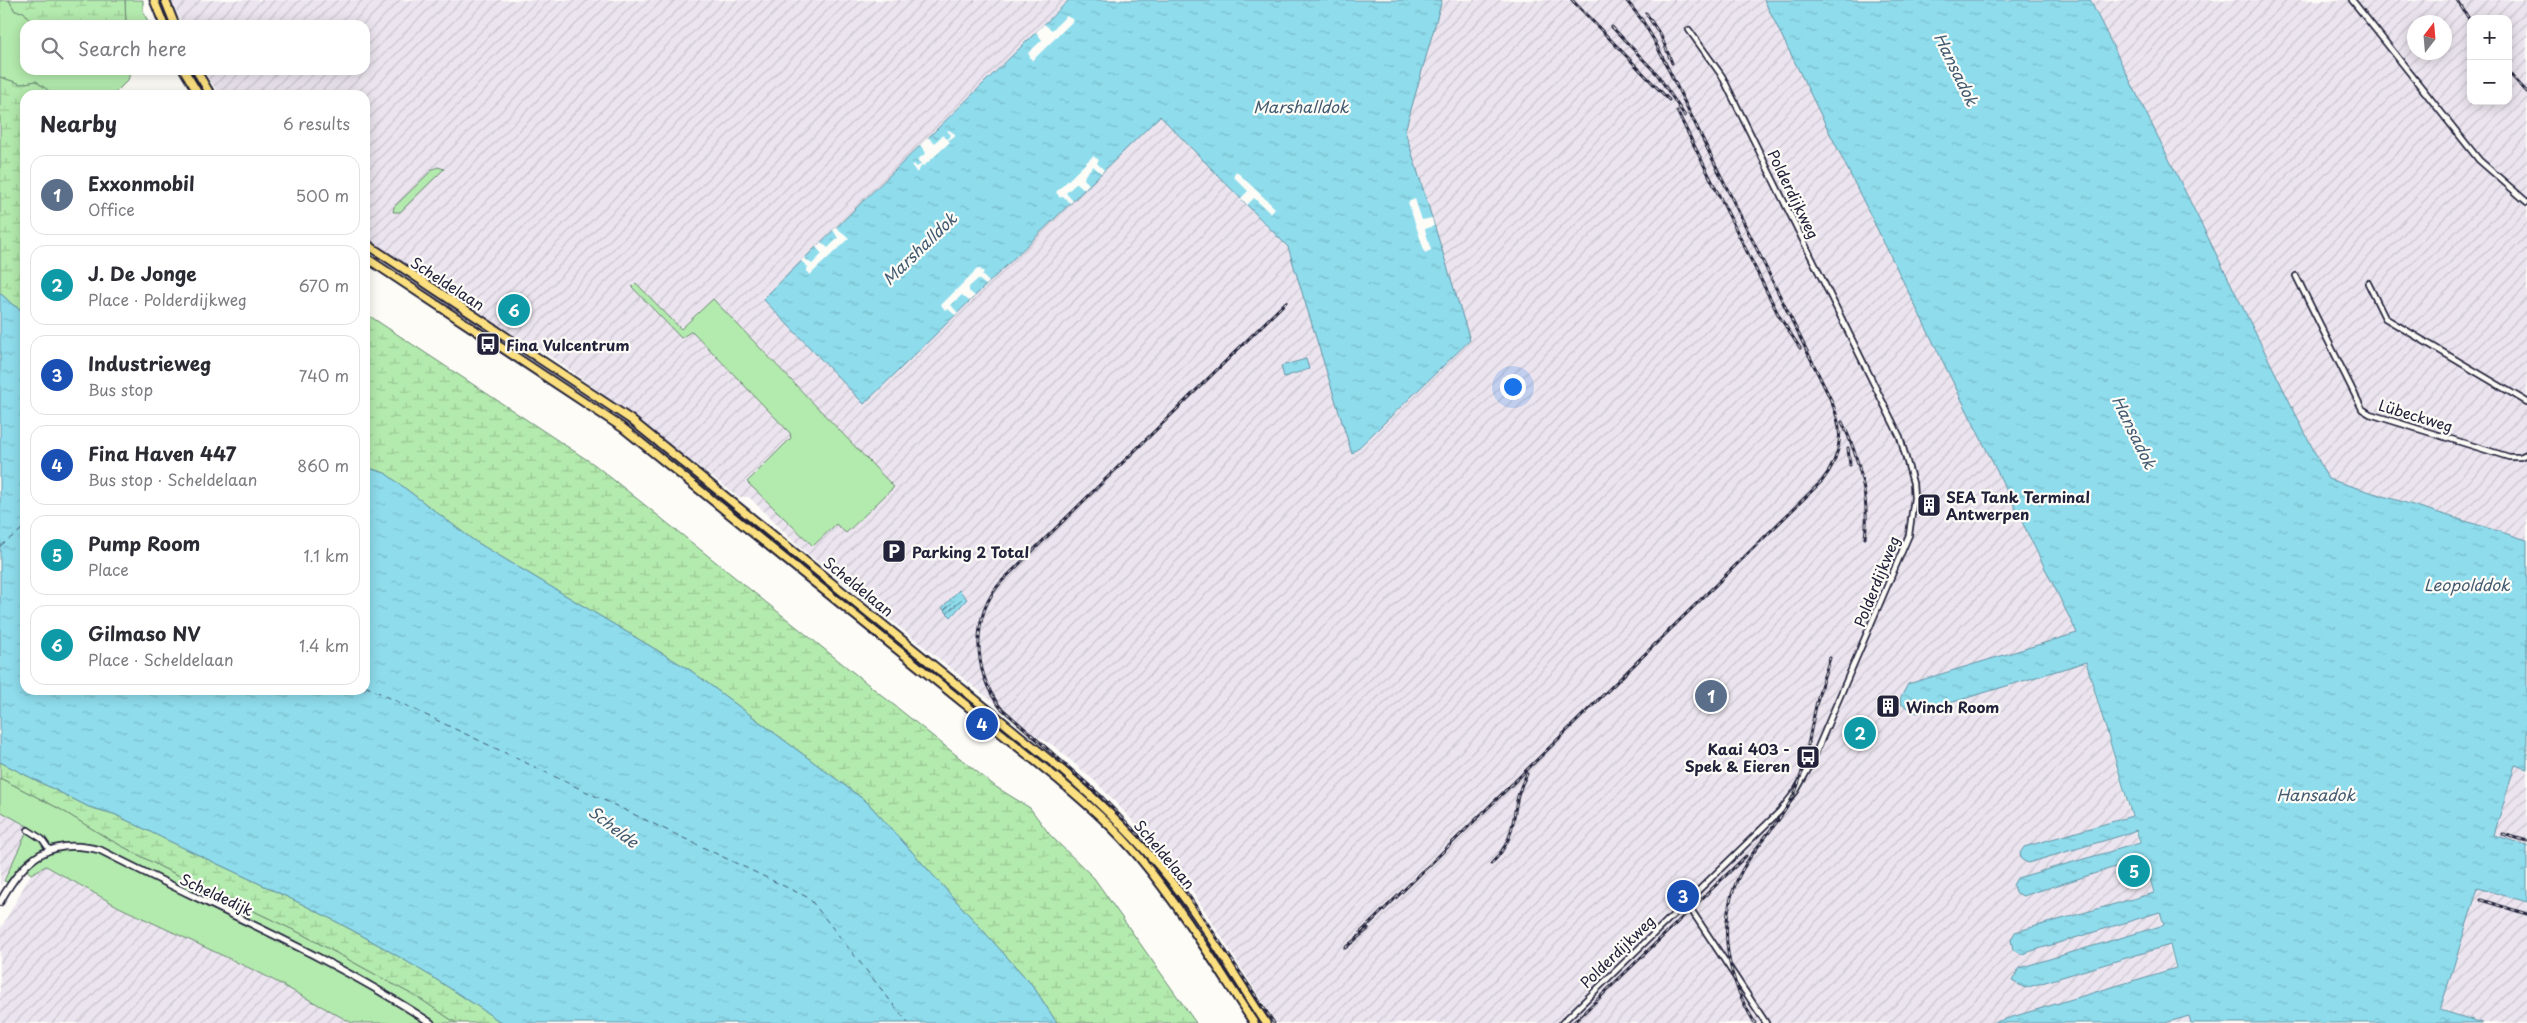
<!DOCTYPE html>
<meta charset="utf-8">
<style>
:root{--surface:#fff;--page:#f2f2f3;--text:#2b2b33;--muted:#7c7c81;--line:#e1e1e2;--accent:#ea580c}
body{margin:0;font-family:"Playpen Sans",sans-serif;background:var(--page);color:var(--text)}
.controls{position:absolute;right:15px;top:15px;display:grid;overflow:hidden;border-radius:10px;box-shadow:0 2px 12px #0003}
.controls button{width:45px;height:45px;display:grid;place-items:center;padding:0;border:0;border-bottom:1px solid var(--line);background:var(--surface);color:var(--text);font:25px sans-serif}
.compass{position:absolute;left:2407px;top:15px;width:45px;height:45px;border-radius:50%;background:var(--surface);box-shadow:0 2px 12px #0003;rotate:16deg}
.you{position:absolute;left:1512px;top:386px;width:18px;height:18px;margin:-12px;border:4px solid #fff;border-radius:50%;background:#1a73e8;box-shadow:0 0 0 8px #1a73e833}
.badge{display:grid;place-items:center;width:32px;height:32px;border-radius:50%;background:var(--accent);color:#fff;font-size:16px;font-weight:700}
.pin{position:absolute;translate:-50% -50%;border:2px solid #fff;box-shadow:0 1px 5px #0006}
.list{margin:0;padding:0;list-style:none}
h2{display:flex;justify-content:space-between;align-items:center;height:65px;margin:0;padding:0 20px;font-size:21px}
h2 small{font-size:16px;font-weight:400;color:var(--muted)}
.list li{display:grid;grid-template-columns:32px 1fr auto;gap:15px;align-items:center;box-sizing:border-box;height:80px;margin:0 10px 10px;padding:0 10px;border:1px solid var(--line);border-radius:15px}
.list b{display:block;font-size:19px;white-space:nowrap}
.list p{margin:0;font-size:16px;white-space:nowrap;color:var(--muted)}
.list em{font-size:16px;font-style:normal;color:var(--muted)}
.icon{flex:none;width:28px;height:28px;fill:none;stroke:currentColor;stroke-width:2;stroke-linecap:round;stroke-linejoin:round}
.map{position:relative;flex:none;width:2527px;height:1023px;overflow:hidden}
.search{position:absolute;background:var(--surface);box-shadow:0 2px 12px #0003;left:20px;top:20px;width:350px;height:55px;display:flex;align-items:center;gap:12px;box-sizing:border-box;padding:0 18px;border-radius:15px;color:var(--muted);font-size:19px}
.panel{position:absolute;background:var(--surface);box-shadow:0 2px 12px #0003;left:20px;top:90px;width:350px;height:605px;border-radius:15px}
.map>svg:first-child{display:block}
.industrial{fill:url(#industrial-furrows);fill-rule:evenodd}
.green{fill:#b3eaad;stroke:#6a8674}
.wetland{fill:url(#wetland-marsh);stroke:#6a8674}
.water{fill:url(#water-ripples);stroke:#6392a5}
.pier{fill:#fdfcf7}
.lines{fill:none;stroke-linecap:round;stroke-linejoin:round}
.ferry{stroke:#425a70;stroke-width:1;stroke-dasharray:6 5;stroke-linecap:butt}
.minor-casing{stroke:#22223b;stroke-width:8}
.tertiary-casing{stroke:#22223b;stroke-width:9}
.primary-casing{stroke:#22223b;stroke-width:11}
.minor{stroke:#fdfcf7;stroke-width:4.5}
.tertiary{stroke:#fdfcf7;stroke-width:5.5}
.primary{stroke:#fce080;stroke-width:7}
.rail-casing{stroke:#22223b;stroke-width:3}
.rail{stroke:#fdfcf7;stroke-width:1;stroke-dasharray:4;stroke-linecap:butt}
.labels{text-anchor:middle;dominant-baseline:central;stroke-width:4.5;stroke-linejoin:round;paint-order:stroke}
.street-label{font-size:15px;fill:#22223b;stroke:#fdfcf7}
.poi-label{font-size:15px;font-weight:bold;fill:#22223b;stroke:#fdfcf7;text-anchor:start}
.water-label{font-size:16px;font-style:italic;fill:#425a70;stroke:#fdfcf7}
</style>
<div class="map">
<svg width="2527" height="1023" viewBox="0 0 2527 1023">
<defs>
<pattern id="industrial-furrows" width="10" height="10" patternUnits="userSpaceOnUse" patternTransform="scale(1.25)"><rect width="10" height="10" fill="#ece5ef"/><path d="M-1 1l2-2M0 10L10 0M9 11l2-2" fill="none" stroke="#cac4ce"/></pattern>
<pattern id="wetland-marsh" width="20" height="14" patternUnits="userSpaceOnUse" patternTransform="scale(1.25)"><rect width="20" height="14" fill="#b3eaad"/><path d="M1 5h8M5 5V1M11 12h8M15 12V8" fill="none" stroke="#9ac896"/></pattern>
<pattern id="water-ripples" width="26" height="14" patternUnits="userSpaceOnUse" patternTransform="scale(1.25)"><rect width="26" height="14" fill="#8edcec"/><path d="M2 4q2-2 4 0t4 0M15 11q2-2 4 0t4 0" fill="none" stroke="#7abccb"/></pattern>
</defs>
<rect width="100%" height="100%" fill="#fdfcf7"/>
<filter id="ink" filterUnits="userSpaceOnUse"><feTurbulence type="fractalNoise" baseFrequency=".02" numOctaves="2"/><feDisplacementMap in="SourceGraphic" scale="10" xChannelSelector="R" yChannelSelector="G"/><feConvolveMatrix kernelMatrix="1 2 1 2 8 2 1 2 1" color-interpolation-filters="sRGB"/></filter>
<g filter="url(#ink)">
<!-- industrial -->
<path class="industrial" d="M171,0H1069L801,261L845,384L864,404L1160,116L1288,247L1352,454L1469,340L1405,131L1442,0H1764L2077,633L2191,1023H1276L1193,892L1165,855L1098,784L1054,746L1033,734L798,546L749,497H739L562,364L516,335L513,337L490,322L401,264L365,236V95H220L203,70H365V25H183Z
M2090,0H2527V540L2328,480ZM2471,19H2508V101H2471ZM2414,22H2444V52H2414Z
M2515,765L2527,769V845L2493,835Z
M0,778L44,801L0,887Z
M45,866L119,907L262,974L352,1023H0V930L31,874Z
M2478,887L2527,902V1023H2483L2440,1010Z"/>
<!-- green -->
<path class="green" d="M0,0H9L15,11H24L30,21L29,25H25V70H61L65,74H71L72,70H131L128,80L113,95H54L36,81L21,84L0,77Z
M125,0H143V10L149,25H126Z
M438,167L444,169L400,212H393L394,207L433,169Z
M636,283L681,329L713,299L894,487L846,533L836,524L813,546L747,482L791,438L790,433L692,331L681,338L632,287Z
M0,778L60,809L107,838L163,868L300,933L422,1000L456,1023H352L262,974L119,907L46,866L31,874L20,865L7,882L4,881L29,827L0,811Z"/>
<!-- wetland -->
<path class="wetland" d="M9,0H125L126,25H29L30,21L24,12L15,11Z
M0,77L21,84L36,81L54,95H25V312L13,305L0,293Z
M365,313L595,465L996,787L1030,808L1050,835L1094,878L1196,1023H1057L1033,986L867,802L690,670L473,540L385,473L365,467Z
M0,762L89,807L114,814C177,846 243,875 306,906C374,940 440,980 502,1023H456L422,1000L300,933L163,868L107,838L60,809L0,778Z"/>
<!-- water -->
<path class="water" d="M1069,0H1442L1405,131L1470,340L1352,454L1288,247L1160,116L864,404L763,299Z
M1764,0H2090L2328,479L2527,540V769L2515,765L2494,835L2527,845V902L2478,888L2440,1010L2483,1023H2191L2189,1016L2165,1023H1992L2176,968L2170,945L2025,988L2012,981L2019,968L2164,925L2160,912L2022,954L2013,950L2011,940L2015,932L2154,893L2144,858L2023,896L2015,892L2013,885L2017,878L2140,843L2136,830L2120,836L2028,863L2022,860L2020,853L2024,847L2132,816L2086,662L1917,713L1901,704L1900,699L1908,684L2077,633Z
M0,293L13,305L25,312V690H365V467L385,473L473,540L690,670L867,802L1033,986L1057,1023H502C440,980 374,940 306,906C243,875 177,846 114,814L89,807L0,762Z
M1306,359L1309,369L1284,377L1281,366Z
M959,590L967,599L951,617L947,613L962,599L947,613L944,610L952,603L944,610L942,608Z"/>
<!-- pier -->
<path class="pier" d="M1066,16L1074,20L1032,61L1028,53L1042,40L1036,32L1044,24L1052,30Z
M949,130L955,134V136L948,140L950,142L924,166L922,165L918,172H916L912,166L914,164L917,167L921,164L917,160L926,153L920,145L928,137L934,143L943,135L947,139L951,135L947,131Z
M1093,156L1099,160L1097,163L1104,170L1101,173L1093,166L1085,175L1084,179L1089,184L1084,189L1077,183L1066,193L1073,201L1070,203L1063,196L1060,198L1056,192Z
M1236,171L1275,208L1271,214L1254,198L1247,205L1241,198L1248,191L1233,176Z
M1415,199L1422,220L1432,218L1434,226L1425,229L1431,250L1425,253L1408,202Z
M836,227L849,238L810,275L806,271L808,267L801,261L804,258L812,264L822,254L816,247L821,242L828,248L838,238L833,230Z
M978,268L984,272L982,275L989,282L986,285L978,279L969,287V291L975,296L969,301L962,295L951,305L958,313L955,315L948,309L945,310L941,305Z"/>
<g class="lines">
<!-- ferry -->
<path class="ferry" d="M0,546L25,527
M365,686L809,898L908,1023"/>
<!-- minor casing -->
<g class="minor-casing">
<path id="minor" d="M2352,0L2479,160L2527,202
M2296,276L2362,409L2370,414L2509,457H2520L2527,454
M2368,283L2385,318L2527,402
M28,830L42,839L49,849
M1686,902L1766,1023
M1562,1023L1780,811L1796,791L1810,766L1909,535L1914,498L1913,483L1900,437L1722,76L1689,30"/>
</g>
<!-- tertiary casing -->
<g class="tertiary-casing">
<path id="tertiary" d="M0,902C24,858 49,837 100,850C211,907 327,954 431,1023"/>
</g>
<!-- primary casing -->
<g class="primary-casing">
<path id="primary" d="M154,0L164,25
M165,0L175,25
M184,70L199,95
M196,70L211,95
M365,243L630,419L1062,770C1100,803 1137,838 1169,878C1205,923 1234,975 1266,1023
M365,257L623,428L1059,780C1087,804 1115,828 1139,857C1182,909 1217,967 1254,1023"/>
</g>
<!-- minor -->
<use href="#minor" class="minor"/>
<!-- tertiary -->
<use href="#tertiary" class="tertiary"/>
<!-- primary -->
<use href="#primary" class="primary"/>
<!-- rail casing -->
<g class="rail-casing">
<path id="rail" d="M1572,0L1669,100
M1626,0L1642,20L1654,40L1832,402
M2457,0L2471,22
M1646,13L1661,36L1672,63
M1612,27L1657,74L1685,116
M2508,72L2527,92
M1677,111L1779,316L1800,348
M1842,422C1859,456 1870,500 1865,538
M1848,448L1850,465
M2503,834L2527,841
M1491,864C1523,832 1507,809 1527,774
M2481,900L2527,914
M1361,932L1822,481C1844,453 1844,427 1829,396
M1345,948L1368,929
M1274,1023L1189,896L1152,849L1101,796L1000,707C973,671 970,616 1002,581L1286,302
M1573,1023L1746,856
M1755,1023C1724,974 1714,913 1747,862C1763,837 1784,818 1796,790C1805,768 1808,743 1813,720C1817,699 1823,678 1830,658"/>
</g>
<!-- rail -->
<use href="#rail" class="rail"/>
</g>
</g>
<!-- icons -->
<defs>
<g id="bus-square" transform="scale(1.25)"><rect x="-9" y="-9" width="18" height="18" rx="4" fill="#22223b" stroke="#fdfcf7"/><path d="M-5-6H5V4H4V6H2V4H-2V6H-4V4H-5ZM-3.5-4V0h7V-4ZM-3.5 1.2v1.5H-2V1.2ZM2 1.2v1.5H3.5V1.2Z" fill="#fff"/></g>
<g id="building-square" transform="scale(1.25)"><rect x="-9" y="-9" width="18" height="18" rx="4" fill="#22223b" stroke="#fdfcf7"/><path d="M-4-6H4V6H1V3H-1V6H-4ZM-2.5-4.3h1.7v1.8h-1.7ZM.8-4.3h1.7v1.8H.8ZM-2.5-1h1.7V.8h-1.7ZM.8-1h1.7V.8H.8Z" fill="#fff"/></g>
<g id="parking-square" transform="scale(1.25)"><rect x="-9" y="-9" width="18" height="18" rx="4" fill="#22223b" stroke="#fdfcf7"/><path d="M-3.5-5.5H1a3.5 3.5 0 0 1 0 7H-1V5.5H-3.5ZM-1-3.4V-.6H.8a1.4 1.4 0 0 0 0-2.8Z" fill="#fff"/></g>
</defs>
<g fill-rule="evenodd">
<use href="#bus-square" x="488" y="344"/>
<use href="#building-square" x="1929" y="505"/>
<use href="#parking-square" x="894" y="551"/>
<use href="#building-square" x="1888" y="706"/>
<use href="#bus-square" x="1808" y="757"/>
</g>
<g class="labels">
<!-- street labels -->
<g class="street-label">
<text transform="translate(1794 194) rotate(64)">Polderdijkweg</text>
<text transform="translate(448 283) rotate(33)">Scheldelaan</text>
<text transform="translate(2416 415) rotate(17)">Lübeckweg</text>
<text transform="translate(1876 581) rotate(-68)">Polderdijkweg</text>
<text transform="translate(859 586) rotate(39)">Scheldelaan</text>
<text transform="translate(1165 854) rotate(50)">Scheldelaan</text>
<text transform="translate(217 894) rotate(25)">Scheldedijk</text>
<text transform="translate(1617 951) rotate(-44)">Polderdijkweg</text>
</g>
<!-- poi labels -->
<g class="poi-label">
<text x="506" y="344">Fina Vulcentrum</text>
<text x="1946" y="496">SEA Tank Terminal<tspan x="1946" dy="17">Antwerpen</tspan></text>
<text x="912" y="551">Parking 2 Total</text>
<text x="1906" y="706">Winch Room</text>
<text x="1790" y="748" text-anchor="end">Kaai 403 -<tspan x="1790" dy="17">Spek &amp; Eieren</tspan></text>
</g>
<!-- water labels -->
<g class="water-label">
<text transform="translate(1957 69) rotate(64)">Hansadok</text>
<text x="1301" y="106">Marshalldok</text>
<text transform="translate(919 248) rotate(-44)">Marshalldok</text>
<text transform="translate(2135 432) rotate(64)">Hansadok</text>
<text x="2467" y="584">Leopolddok</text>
<text x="2316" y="794">Hansadok</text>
<text transform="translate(614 826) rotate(37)">Schelde</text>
</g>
</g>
</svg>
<div class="controls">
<button>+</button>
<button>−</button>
</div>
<svg class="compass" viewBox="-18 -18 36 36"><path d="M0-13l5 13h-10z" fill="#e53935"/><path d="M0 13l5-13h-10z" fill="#7c7c81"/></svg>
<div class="you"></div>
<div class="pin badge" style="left:1711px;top:696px;background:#5c6f8a">1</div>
<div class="pin badge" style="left:1860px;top:733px;background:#0f9aa8">2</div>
<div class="pin badge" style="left:1683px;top:896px;background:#1a4fb4">3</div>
<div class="pin badge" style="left:982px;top:724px;background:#1a4fb4">4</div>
<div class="pin badge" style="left:2134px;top:871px;background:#0f9aa8">5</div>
<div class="pin badge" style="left:514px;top:310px;background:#0f9aa8">6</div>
<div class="search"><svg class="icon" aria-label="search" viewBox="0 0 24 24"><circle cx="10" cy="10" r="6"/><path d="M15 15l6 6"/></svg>Search here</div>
<section class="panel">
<h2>Nearby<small>6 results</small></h2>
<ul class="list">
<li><span class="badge" style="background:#5c6f8a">1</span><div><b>Exxonmobil</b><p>Office</p></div><em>500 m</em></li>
<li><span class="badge" style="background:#0f9aa8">2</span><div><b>J. De Jonge</b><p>Place · Polderdijkweg</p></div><em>670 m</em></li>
<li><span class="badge" style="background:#1a4fb4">3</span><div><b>Industrieweg</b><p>Bus stop</p></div><em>740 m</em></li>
<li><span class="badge" style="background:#1a4fb4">4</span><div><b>Fina Haven 447</b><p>Bus stop · Scheldelaan</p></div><em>860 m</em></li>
<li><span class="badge" style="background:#0f9aa8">5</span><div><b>Pump Room</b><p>Place</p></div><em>1.1 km</em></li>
<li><span class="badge" style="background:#0f9aa8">6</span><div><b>Gilmaso NV</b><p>Place · Scheldelaan</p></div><em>1.4 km</em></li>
</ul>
</section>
</div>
